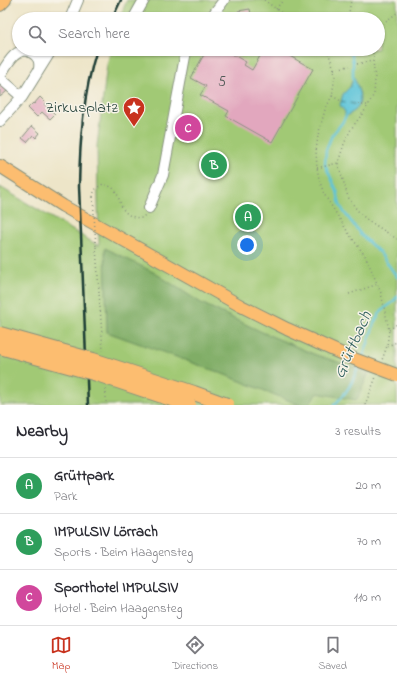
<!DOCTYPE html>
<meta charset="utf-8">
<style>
:root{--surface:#fff;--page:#f2f2f3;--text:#2b2b33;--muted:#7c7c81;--line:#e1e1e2;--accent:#c8321e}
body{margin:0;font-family:"Indie Flower",sans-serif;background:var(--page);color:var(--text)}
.you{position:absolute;left:247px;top:245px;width:14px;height:14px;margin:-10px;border:3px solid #fff;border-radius:50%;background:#1a73e8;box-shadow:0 0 0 6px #1a73e833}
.badge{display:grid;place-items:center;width:26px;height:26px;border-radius:50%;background:var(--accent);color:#fff;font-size:13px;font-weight:700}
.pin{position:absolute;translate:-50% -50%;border:2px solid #fff;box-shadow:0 1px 4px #0006}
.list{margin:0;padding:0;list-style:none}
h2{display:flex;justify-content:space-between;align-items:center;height:52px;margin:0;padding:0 16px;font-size:17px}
h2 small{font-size:13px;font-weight:400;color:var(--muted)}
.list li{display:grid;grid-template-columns:26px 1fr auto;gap:12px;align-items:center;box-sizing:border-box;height:56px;padding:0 16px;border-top:1px solid var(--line)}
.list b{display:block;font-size:15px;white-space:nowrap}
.list p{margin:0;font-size:13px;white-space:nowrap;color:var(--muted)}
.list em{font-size:13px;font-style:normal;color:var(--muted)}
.icon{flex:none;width:22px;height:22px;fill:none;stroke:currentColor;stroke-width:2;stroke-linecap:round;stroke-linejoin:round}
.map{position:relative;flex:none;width:397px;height:405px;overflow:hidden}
.search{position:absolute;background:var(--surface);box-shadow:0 1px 3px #0004;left:12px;right:12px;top:12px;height:44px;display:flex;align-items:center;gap:10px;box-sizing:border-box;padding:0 14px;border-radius:22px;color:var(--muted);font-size:15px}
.sheet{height:220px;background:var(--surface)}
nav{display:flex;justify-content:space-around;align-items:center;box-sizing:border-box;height:56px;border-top:1px solid var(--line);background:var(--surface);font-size:11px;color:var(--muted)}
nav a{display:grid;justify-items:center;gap:2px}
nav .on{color:var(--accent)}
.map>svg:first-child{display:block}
.green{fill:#a1c975;stroke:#608354;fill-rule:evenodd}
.forest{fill:#80ad66;stroke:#50754d}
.water{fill:#5dc4d9;stroke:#3e8086}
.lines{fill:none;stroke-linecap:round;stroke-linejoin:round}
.stream{stroke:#5dc4d9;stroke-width:2.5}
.ferry{stroke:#2e5f5d;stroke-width:1;stroke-dasharray:5 4;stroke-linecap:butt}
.building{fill:#e2a7be}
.minor-casing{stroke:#86917e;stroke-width:12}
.major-casing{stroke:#86917e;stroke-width:14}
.path{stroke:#86917e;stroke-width:1.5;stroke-dasharray:1 3;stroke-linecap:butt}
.minor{stroke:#fff;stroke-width:10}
.major{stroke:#fcbd6f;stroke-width:12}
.rail{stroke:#1f3d34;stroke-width:2.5}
.major-bridge-casing{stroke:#86917e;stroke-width:14;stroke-linecap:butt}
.highway-bridge-casing{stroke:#86917e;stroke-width:16;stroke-linecap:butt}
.path-bridge{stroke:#86917e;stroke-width:1.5;stroke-dasharray:1 3;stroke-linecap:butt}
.major-bridge{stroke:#fcbd6f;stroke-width:12}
.highway-bridge{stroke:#fcbd6f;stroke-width:14}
.labels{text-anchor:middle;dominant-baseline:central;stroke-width:3;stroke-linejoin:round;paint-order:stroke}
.number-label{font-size:14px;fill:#505856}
.poi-label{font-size:16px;fill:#1f3d34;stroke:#f7f3e8;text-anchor:end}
.water-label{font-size:17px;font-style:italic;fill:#2e5f5d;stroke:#f7f3e8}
</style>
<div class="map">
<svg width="397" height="405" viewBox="0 0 397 405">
<rect width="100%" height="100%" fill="#f7f3e8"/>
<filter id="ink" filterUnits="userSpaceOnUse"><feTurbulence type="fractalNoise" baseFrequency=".025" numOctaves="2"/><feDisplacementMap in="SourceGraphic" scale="8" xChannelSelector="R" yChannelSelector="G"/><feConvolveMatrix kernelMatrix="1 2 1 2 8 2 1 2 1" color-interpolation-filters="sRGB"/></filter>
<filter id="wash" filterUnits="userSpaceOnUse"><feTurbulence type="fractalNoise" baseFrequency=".012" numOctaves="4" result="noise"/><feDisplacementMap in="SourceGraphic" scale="16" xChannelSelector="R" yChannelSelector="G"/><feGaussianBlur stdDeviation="0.9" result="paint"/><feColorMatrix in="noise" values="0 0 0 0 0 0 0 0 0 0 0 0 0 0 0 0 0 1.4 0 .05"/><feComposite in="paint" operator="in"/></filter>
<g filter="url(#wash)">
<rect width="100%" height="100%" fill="#ede5c8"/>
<!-- green -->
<path class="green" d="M127,0H397V405H0V187L99,246L97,146L107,65L111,49H378V19H119ZM353,78L360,94L355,110L346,117L343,94L350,87Z"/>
<!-- forest -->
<path class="forest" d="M105,248L155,273L201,303L264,333L316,355L369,372L357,400L317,393L308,405H300L218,372L107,332Z"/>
<!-- water -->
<path class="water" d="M354,77C357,85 363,99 358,107C356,111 349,114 345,117V112L340,105L343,94L350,87Z"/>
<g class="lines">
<!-- stream -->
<path class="stream" d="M350,49L353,62V80
M347,114L342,123L332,135L326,150L325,165L337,191L340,205L344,212L361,235L380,253L397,277
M362,359L368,343L375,321L382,310L392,303L397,297
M334,405C348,392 352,383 359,365"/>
<!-- ferry -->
<path class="ferry" d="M341,101L358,105"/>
</g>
<g id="blocks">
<!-- building -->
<path class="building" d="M250,9L252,19H238V11Z
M207,49H223L246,62L244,65L252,70L264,49H277L313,69L272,142L226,116L229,111L200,95L206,86L191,78Z
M0,84L7,91L0,97Z
M40,97L46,103L44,104L55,114L50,119L42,112L37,117L28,108L33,103L34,104Z
M32,126L40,133L36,138L33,135L27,142L22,138Z"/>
</g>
</g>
<g filter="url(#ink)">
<use href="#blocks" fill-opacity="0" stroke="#86917e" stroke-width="1"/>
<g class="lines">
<!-- minor casing -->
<g class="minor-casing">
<path id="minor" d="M70,19L78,0
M139,19L135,16L144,0
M210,19L224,0
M0,76C6,66 17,43 32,53C39,57 40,62 39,69
M0,78L22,97
M0,121L22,97L52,49
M149,208L163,175L186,51L187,49"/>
</g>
<!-- major casing -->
<g class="major-casing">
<path id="major" d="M0,5L5,0
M0,166L63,206L241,306L287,329L349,357"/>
</g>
<!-- path -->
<path class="path" d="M264,0L290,19
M276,9L283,0
M348,19L351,0
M378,30L386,21L397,13
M327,49L334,69L335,76L332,96L325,110L318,135L316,151L317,168L319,179L324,194L349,234L366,257L381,293L389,330L387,346L382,360
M373,49V61L375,79L374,94L366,109L351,129L344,144L338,163L348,197L357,210L366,219L397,239
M357,64L373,61
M334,69L350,66
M332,96L341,101
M358,105H368
M317,168L338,163
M93,197C94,189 96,188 103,184C105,185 107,185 109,186C125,192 113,217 142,218L145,215
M96,247L103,351
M349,294L378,284
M389,330L397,324
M387,346L397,342
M106,389V405
M365,405L376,377"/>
<!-- minor -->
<use href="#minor" class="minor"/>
<!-- major -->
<use href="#major" class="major"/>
<!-- rail -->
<path class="rail" d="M112,19L121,0
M88,405L79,186C80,140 83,94 97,49"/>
<!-- major-bridge casing -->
<g class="major-bridge-casing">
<path id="major-bridge" d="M349,357L397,375"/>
</g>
<!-- highway-bridge casing -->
<g class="highway-bridge-casing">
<path id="highway-bridge" d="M0,334L93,360L194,393L227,405
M0,347L97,374L189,405"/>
</g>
<!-- path-bridge -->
<path class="path-bridge" d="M93,197L96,247"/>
<!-- major-bridge -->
<use href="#major-bridge" class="major-bridge"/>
<!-- highway-bridge -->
<use href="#highway-bridge" class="highway-bridge"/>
</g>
</g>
<!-- icons -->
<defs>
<g id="sight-pin" transform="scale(1.15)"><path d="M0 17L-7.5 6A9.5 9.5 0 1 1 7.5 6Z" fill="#c8321e" stroke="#f7f3e8"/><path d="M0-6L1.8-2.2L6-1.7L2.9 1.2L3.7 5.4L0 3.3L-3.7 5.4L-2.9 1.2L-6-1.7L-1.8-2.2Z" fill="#fff"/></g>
</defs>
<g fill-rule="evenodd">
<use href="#sight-pin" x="134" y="108"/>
</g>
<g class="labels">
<!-- number labels -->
<g class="number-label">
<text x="222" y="82">5</text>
</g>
<!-- poi labels -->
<g class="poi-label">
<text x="118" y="108">Zirkusplatz</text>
</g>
<!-- water labels -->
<g class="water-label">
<text transform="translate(353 345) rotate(-66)">Grüttbach</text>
</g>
</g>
</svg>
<div class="you"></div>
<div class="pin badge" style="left:248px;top:217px;background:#2e9e5b">A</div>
<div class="pin badge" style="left:214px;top:165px;background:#2e9e5b">B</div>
<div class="pin badge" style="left:188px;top:128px;background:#d1479c">C</div>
<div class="search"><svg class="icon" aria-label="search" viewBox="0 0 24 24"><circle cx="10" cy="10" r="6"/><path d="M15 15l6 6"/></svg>Search here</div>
</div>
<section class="sheet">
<h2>Nearby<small>3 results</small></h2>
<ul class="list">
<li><span class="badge" style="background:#2e9e5b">A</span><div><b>Grüttpark</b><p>Park</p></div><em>20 m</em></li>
<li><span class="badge" style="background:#2e9e5b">B</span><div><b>IMPULSIV Lörrach</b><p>Sports · Beim Haagensteg</p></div><em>70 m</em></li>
<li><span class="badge" style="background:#d1479c">C</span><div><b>Sporthotel IMPULSIV</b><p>Hotel · Beim Haagensteg</p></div><em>110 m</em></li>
</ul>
</section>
<nav>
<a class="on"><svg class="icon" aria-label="map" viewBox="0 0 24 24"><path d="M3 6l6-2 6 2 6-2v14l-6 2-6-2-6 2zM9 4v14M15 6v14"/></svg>Map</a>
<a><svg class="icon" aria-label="directions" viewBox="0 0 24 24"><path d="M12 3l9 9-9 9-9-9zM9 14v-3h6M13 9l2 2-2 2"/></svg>Directions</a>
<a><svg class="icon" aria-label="saved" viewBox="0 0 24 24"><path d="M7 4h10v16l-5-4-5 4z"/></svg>Saved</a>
</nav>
